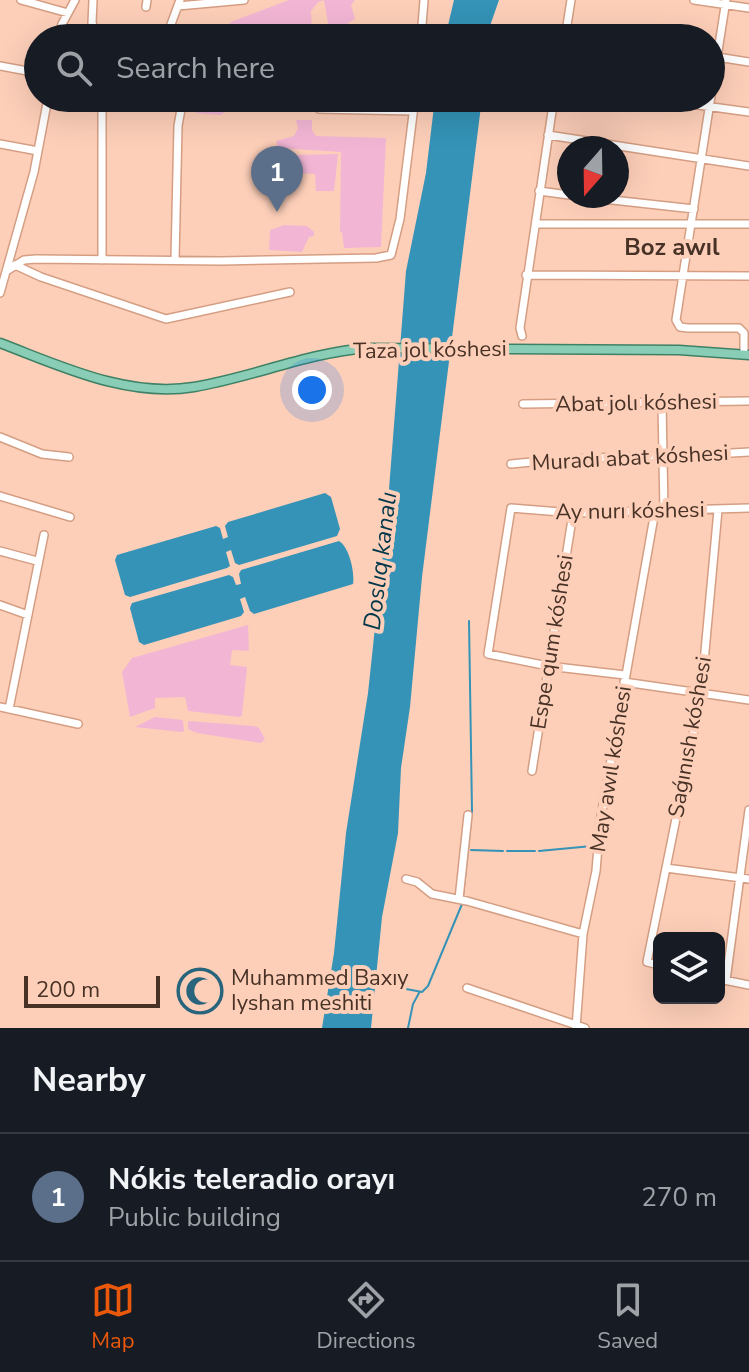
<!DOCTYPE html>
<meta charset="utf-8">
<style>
:root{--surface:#171b24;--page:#20242c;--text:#f1f3f6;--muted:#9ea1a6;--line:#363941;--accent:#ea580c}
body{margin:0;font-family:"Nunito Sans",sans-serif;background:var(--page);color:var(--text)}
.controls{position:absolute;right:24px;bottom:24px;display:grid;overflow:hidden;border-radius:12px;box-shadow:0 8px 32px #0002}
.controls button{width:72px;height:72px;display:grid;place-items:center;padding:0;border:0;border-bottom:2px solid var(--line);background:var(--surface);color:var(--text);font:40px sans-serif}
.compass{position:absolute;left:557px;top:136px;width:72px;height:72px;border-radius:50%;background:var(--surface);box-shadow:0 8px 32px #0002;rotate:200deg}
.scale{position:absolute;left:24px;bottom:20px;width:136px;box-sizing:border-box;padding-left:8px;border:4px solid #483226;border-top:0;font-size:22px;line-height:28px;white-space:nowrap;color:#483226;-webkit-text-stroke:6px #fdcfb9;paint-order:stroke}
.you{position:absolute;left:312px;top:390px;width:28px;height:28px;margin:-20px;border:6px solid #fff;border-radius:50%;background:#1a73e8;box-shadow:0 0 0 12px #1a73e833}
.badge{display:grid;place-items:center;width:52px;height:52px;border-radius:50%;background:var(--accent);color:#fff;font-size:26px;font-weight:700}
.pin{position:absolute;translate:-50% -66px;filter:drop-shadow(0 2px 4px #0008)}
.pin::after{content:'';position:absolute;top:42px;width:28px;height:24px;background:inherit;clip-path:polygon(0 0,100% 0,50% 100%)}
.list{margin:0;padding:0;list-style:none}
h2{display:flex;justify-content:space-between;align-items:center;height:104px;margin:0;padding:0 32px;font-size:34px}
h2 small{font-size:26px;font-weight:400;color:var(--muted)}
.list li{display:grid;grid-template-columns:52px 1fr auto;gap:24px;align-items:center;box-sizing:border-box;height:128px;padding:0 32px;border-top:2px solid var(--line)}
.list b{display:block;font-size:30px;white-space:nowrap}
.list p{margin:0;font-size:26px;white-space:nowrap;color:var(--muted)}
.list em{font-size:26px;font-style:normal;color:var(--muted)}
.icon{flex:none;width:44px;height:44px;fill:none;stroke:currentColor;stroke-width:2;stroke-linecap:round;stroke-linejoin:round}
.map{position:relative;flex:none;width:749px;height:1028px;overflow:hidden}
.search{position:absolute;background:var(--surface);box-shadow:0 8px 32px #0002;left:24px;right:24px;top:24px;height:88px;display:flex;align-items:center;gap:20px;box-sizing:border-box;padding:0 28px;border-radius:44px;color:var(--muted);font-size:30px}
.sheet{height:232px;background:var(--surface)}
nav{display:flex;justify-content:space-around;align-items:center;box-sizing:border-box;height:112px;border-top:2px solid var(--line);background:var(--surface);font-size:22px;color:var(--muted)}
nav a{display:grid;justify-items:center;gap:4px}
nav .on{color:var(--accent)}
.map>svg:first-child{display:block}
.green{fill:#f2b6d4}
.water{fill:#3493b7}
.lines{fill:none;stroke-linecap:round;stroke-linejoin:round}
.stream{stroke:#3493b7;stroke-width:2}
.minor-casing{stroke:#d59e83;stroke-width:10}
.major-casing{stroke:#3f8164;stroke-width:11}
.minor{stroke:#fff;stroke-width:7}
.major{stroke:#89cdb6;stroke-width:8}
.labels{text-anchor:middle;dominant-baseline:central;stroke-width:8;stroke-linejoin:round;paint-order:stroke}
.street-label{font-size:22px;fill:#483226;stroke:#fdcfb9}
.poi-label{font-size:22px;fill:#483226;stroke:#fdcfb9;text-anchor:start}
.neighbourhood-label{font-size:24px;font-weight:bold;fill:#483226;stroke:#fdcfb9}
.water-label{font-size:24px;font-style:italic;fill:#00374a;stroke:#fdcfb9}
</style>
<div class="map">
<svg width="749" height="1028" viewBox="0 0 749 1028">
<rect width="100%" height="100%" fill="#fdcfb9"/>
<!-- green -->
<path class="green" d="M289,0H355L351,5L355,19L348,23L345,31L329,29L324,0L318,2L311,11L312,31L268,38H231L227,27L231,22Z
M196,98H258L260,112L229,109L221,115L196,113Z
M296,120H312V130L316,136L386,138L381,247L344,248L342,232H340L341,152L278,148L276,141L294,136L298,128Z
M338,154L334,191H316L315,174L293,173L294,155Z
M284,225L307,226L314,232V236L309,237L302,252L269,250L270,230Z
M248,625L249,651L232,650L230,665L247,667L242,715L239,717L188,711L185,697L155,698V708L130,717L122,672L132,658Z
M155,717L183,720L184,731L181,732L135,727Z
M188,721L254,726L259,728L265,739L261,743L197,733L188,729Z"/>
<!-- water -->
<path class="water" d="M454,0H499L491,23L489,38H445Z
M435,98H482L422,577L410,707L401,768L398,833L382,917L371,1028H322L334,953L346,833L368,693L387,515L406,271L426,173Z
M325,493L331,497L340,529L337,536L239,565L235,563L231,550L226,552L230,566L227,568L130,597L125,595L115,560L117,555L216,526L220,528L223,539L228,537L225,526L228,522Z
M339,541C349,547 355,572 353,584L254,614L250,611L245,597L240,599L244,612L241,616L144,645L139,642L130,608L132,603L229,575L233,577L236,585L241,584L239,574L241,570Z"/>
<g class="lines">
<!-- stream -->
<path class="stream" d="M471,850L503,851
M507,851H535
M539,851L592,846
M463,896L472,811L469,621
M388,986L396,987
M401,988L422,992L428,986L462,904
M408,1028L413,1004L419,993"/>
<!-- minor casing -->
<g class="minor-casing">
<path id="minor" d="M21,0L68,13
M93,0L92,23L99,38
M694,0L749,8
M726,0L676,320L680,327L688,328H739L744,333V354
M178,6L244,0
M146,7L147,0
M566,32L601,38
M58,38L62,24L75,0
M169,38L170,27L180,0
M421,38L424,0
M565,38L571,0
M711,56L749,62
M0,66L38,73
M647,98L749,112
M319,109L413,111
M548,135L749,166
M0,144L38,151
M539,191L569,195
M576,196L694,209
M537,224H749
M102,260V98
M175,260L178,126L183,98
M15,265L41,277L166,319L290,292
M8,270L24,260L36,259L221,261L376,258L391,255L400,219L415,98
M526,275L749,276
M0,293L34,172L48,98
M522,336L520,328L554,98
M662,403L664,511
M523,404L749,401
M0,437L42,454L69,457
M511,464C590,455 670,457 749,452
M0,496L70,517
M0,551L37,561
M0,605L28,615
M625,675L548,666L488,654L511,508L573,513L749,508
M624,682L749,700
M0,707L78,724
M9,709L44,535
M532,771L573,513
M666,868L749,879
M406,879L417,882L432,894L467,901L583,934
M459,899L468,815
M659,965L647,962L701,695L718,510
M719,979L749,985
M726,980L749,810
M467,988L585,1028
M576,1028L583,934L596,871L600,822L655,511"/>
</g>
<!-- major casing -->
<g class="major-casing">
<path id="major" d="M0,343C61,366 127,398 194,387C253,377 307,353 367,348L679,350L749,355"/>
</g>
<!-- minor -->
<use href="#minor" class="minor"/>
<!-- major -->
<use href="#major" class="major"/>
</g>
<!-- icons -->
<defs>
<g id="mosque-ring" transform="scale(2.3)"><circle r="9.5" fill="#fdcfb9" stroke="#28647c" stroke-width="1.5"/><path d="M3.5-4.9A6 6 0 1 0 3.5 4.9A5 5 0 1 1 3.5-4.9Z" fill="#28647c"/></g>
</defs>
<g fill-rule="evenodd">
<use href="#mosque-ring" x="200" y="991"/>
</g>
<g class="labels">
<!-- street labels -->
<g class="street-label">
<text transform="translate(430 350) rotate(-1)">Taza jol kóshesi</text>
<text transform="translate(636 403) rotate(-1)">Abat jolı kóshesi</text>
<text transform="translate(630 458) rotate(-3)">Muradı abat kóshesi</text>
<text transform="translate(630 511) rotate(-1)">Ay nurı kóshesi</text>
<text transform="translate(552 642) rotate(-81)">Espe qum kóshesi</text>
<text transform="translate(690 737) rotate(-80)">Saǵınısh kóshesi</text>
<text transform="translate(611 769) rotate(-81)">May awıl kóshesi</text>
</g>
<!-- poi labels -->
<g class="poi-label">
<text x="231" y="978">Muhammed Baxıy<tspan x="231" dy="25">Iyshan meshiti</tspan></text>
</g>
<!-- neighbourhood labels -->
<g class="neighbourhood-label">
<text x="672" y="247">Boz awıl</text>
</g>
<!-- water labels -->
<g class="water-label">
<text transform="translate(380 561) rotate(-83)">Doslıq kanalı</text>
</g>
</g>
</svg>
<div class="controls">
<button><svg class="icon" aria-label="layers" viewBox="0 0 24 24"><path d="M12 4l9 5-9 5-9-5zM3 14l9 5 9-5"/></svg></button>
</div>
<svg class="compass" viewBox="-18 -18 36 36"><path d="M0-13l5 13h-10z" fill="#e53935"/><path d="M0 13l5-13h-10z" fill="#9ea1a6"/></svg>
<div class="scale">200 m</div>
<div class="you"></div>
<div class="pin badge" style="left:277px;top:212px;background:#5c6f8a">1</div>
<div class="search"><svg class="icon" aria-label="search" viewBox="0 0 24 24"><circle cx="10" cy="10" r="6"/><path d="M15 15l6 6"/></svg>Search here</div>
</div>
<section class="sheet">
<h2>Nearby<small></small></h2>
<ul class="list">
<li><span class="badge" style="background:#5c6f8a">1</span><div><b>Nókis teleradio orayı</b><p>Public building</p></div><em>270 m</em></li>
</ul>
</section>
<nav>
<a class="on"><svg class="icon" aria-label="map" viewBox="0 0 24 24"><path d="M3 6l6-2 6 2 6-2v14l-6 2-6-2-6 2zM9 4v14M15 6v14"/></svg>Map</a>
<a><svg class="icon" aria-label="directions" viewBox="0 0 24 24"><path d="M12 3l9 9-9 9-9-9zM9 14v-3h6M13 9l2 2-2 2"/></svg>Directions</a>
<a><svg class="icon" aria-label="saved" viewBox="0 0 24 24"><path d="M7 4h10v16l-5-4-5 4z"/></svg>Saved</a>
</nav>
